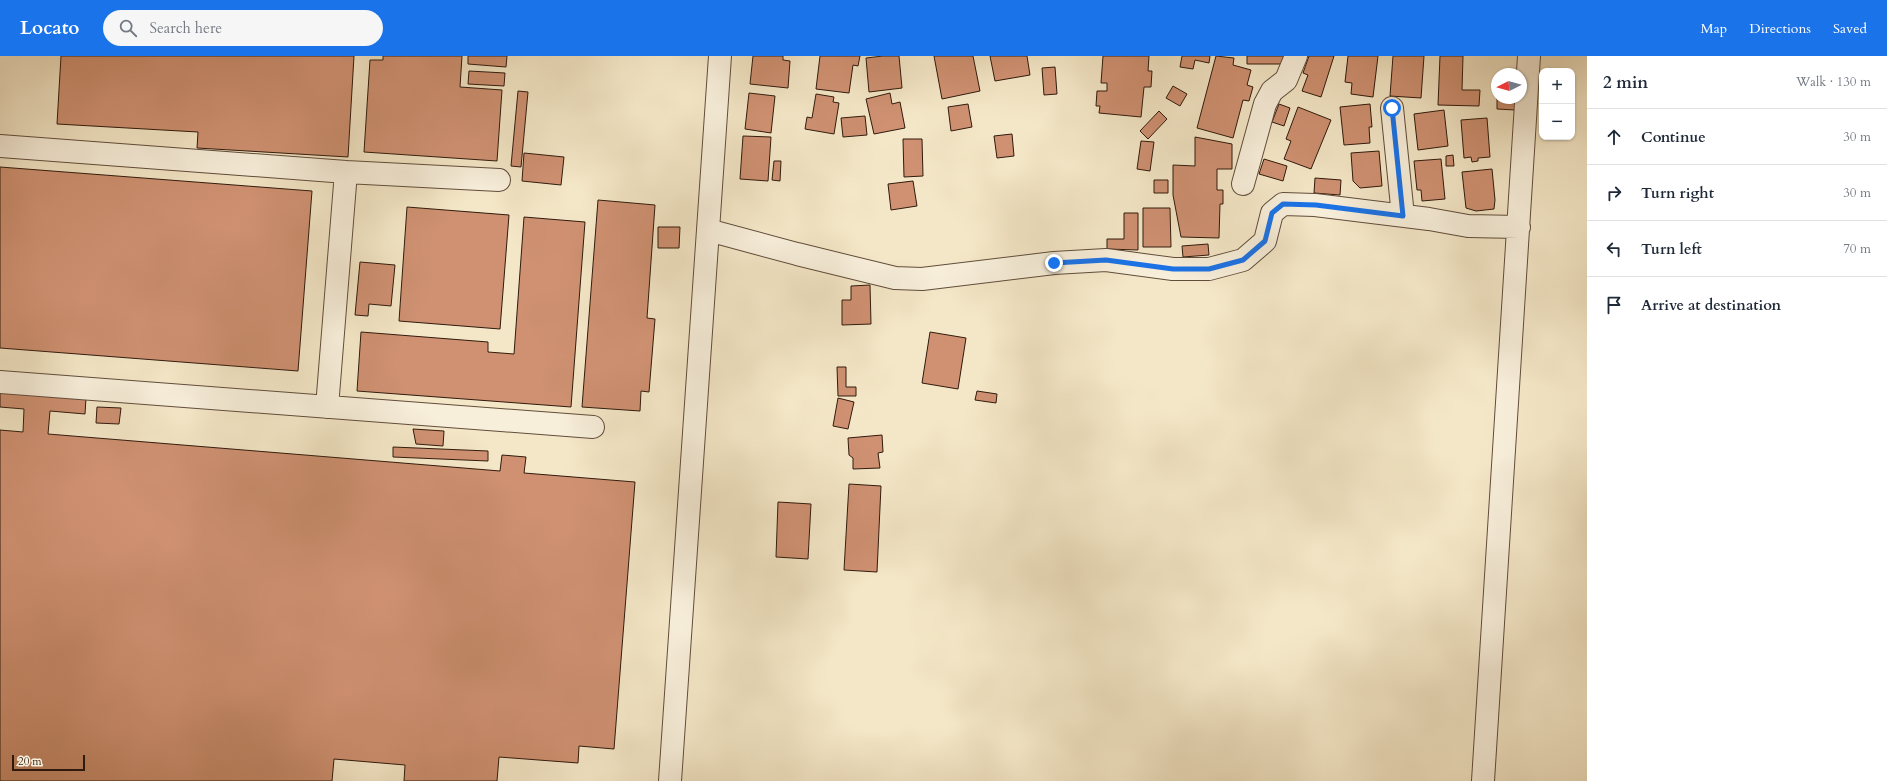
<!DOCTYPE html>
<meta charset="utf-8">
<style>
:root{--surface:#fff;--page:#f6f6f7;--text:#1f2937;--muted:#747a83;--line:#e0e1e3;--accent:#1a73e8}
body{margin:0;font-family:Cardo,serif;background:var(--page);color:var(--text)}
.controls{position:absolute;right:12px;top:12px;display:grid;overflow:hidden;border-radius:8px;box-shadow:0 1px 3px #0004}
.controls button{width:36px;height:36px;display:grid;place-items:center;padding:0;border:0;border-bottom:1px solid var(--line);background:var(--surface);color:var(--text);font:20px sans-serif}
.compass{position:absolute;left:1491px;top:12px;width:36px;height:36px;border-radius:50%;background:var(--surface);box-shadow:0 1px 3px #0004;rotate:264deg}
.scale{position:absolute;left:12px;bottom:10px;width:73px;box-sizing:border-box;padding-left:4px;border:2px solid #301a0c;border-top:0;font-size:11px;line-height:14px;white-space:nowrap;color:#301a0c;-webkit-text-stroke:3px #f8efdb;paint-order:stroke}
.stop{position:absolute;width:12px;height:12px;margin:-9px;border:3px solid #1a73e8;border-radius:50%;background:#fff}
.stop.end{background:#1a73e8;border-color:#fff;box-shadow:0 1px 4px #0008}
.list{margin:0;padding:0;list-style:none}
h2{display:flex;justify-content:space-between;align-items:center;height:52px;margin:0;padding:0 16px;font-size:17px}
h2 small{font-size:13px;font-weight:400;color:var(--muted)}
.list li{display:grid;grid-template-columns:26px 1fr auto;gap:12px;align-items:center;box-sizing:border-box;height:56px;padding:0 16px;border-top:1px solid var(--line)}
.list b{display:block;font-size:15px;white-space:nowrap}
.list em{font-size:13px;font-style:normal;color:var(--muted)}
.icon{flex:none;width:22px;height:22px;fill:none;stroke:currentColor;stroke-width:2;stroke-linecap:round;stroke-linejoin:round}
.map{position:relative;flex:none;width:1587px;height:725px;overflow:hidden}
header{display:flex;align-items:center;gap:24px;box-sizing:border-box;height:56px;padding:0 20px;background:var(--accent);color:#fff}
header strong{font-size:19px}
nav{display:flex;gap:22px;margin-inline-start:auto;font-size:14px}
.search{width:280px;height:36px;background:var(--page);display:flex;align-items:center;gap:10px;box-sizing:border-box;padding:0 14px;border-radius:22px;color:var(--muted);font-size:15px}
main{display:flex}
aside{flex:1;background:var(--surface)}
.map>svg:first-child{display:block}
.building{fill:#cf9172;stroke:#301a0c}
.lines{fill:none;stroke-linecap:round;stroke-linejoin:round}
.minor-casing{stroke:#614d3b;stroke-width:24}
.minor{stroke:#f8efdb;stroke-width:22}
.route{stroke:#1a73e8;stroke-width:5}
</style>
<header>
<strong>Locato</strong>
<div class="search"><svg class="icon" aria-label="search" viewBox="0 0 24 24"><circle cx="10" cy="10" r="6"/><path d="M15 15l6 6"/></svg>Search here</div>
<nav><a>Map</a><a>Directions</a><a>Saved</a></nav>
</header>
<main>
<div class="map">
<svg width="1587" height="725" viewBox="0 0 1587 725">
<rect width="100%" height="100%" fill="#f4e7c7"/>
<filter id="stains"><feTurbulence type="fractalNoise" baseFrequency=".005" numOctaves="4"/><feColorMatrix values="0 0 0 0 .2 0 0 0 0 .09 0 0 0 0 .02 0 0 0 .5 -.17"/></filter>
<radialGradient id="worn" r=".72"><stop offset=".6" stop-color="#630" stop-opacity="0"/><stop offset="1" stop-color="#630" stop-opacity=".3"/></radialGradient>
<!-- building -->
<path class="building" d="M61,0H354L348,101L197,92L198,76L57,68Z
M383,0H462L460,31L502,34L497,105L364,96L370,4H383Z
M468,0H507L506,11L468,8Z
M753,0H783V4L790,5L788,32L750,28Z
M820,0H860L858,10L853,9L849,37L816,33Z
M883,0H899L902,32L869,36L866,2Z
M934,0H973L980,35L942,43Z
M990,0H1027L1030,19L995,25Z
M1103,0H1149L1148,15H1152L1151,31H1144L1141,61L1099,57L1100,50H1096L1097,35H1107V27H1101Z
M1182,0H1210L1209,7L1195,4L1193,13L1180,11Z
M1216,0L1234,2L1233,9L1251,14L1247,29L1253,31L1249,45L1243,44L1233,82L1197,72Z
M1247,0H1285V8H1247Z
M1309,0H1334L1321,41L1302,35L1308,19L1303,17Z
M1348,0H1378L1373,41L1351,38L1352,27L1345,26Z
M1393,0H1424L1421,42L1390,40Z
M1440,0H1463L1462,34H1480L1479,50L1438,49Z
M1055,11L1057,38L1044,39L1042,12Z
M469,15L505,17L504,30L468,28Z
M1173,30L1187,38L1180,50L1166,42Z
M518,35L528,36L521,111L511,110Z
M749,37L775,40L771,77L745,73Z
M890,37L892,48L900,46L905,72L874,78L866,43Z
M816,38L834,41L833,46L839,47L834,78L805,73L807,61L812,62Z
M1497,42H1515V54L1497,53Z
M968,48L972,71L951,75L948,51Z
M1279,48L1290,52L1284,70L1272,66Z
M1370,48L1372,71H1369L1370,87L1344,89L1340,51Z
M1298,51L1331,64L1311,113L1284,103L1291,85L1286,83Z
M1444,54L1448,90L1418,94L1414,58Z
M1159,55L1167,63L1148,83L1140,75Z
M865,60L867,79L843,81L841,62Z
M1487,62L1490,101L1478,102V105L1472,106L1471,101L1464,102L1461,64Z
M1012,78L1014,100L997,102L994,80Z
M743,80L771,81L768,125L740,123Z
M1195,81L1232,88V113H1217V134H1223V148H1220L1219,182L1181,181L1173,139V109L1195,110Z
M903,83H922L923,120L904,121Z
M1141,85L1154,86L1150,115L1137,113Z
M1379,95L1382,130L1360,132L1353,125L1351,97Z
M524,97L564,101L561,129L522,125Z
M1453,99L1454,110H1446V100Z
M1264,103L1287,110L1283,125L1259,118Z
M1441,103L1445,143L1422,145L1421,134H1417L1414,105Z
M774,105H781L780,125L772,124Z
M0,111L312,135L298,315L0,292Z
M1492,113L1495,144L1494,153L1476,155L1466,152L1462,116Z
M1315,122L1341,124L1340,139L1314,137Z
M1154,124H1168V137H1154Z
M913,125L917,150L891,154L888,128Z
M598,144L655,149L647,262L655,263L649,336L641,335L640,355L582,351Z
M407,151L509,159L500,273L399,265Z
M1143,152H1170L1171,191H1143Z
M1124,157H1138V194L1107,193V183H1124Z
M524,161L585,166L571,351L357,335L361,276L488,286V296L514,298Z
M658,171H680L679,192H658Z
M1208,188L1209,199L1183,201L1182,190Z
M360,206L395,209L391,250L369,248L368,260L355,259Z
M870,229L871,268L842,269V244H851V230Z
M930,276L966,282L958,333L922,327Z
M837,311H846V331H856V340H838Z
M0,335L86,342L85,358L50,355L48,378L500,415L502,399L526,401L524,417L635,426L614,693L579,690L578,707L499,701L497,725H404L405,709L334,703L332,725H0V374L23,376L24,353L0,351Z
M977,335L997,338L996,347L975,344Z
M838,342L854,346L848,373L833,370Z
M97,351L121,352L119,368L96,367Z
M413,373L444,375L443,390L416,388Z
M882,379L883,396L878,397L880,412L853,413V402L849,399L848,382Z
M393,391L488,395V405L393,401Z
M849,428L881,430L877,516L844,514Z
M778,446L811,448L808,503L776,501Z"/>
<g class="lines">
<!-- minor casing -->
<g class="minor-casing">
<path id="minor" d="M1392,52L1403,160
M0,90L346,116L499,124
M1243,128L1265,48L1272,35L1286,24L1296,0
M708,174L797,198L895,222L922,223L1054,207L1106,204L1173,213H1209L1243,204L1265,185L1272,157L1283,148L1315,149L1429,163L1468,170L1519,171
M0,326L593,371
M327,351L346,116
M670,725L720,0
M1483,725L1529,0"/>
</g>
<!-- minor -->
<use href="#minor" class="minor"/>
</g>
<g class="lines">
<!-- route -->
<path class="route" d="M1054,207L1106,204L1173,213H1209L1243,204L1265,185L1272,157L1283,148L1316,149L1403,160L1392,52"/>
</g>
<rect width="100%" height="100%" filter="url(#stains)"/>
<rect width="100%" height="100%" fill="url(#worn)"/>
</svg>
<div class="controls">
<button>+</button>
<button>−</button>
</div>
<svg class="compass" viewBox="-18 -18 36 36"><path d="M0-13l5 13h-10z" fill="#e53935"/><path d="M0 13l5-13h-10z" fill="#747a83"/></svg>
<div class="scale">20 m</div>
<div class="stop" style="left:1392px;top:52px"></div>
<div class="stop end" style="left:1054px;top:207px"></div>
</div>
<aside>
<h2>2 min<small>Walk · 130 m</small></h2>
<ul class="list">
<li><svg class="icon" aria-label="ahead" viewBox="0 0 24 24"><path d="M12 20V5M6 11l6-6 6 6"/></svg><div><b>Continue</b></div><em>30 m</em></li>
<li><svg class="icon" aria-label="right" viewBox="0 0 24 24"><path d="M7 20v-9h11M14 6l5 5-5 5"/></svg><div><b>Turn right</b></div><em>30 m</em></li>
<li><svg class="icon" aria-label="left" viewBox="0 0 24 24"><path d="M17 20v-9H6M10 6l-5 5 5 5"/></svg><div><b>Turn left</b></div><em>70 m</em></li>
<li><svg class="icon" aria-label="arrive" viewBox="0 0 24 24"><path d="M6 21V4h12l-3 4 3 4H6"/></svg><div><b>Arrive at destination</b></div></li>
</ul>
</aside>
</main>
